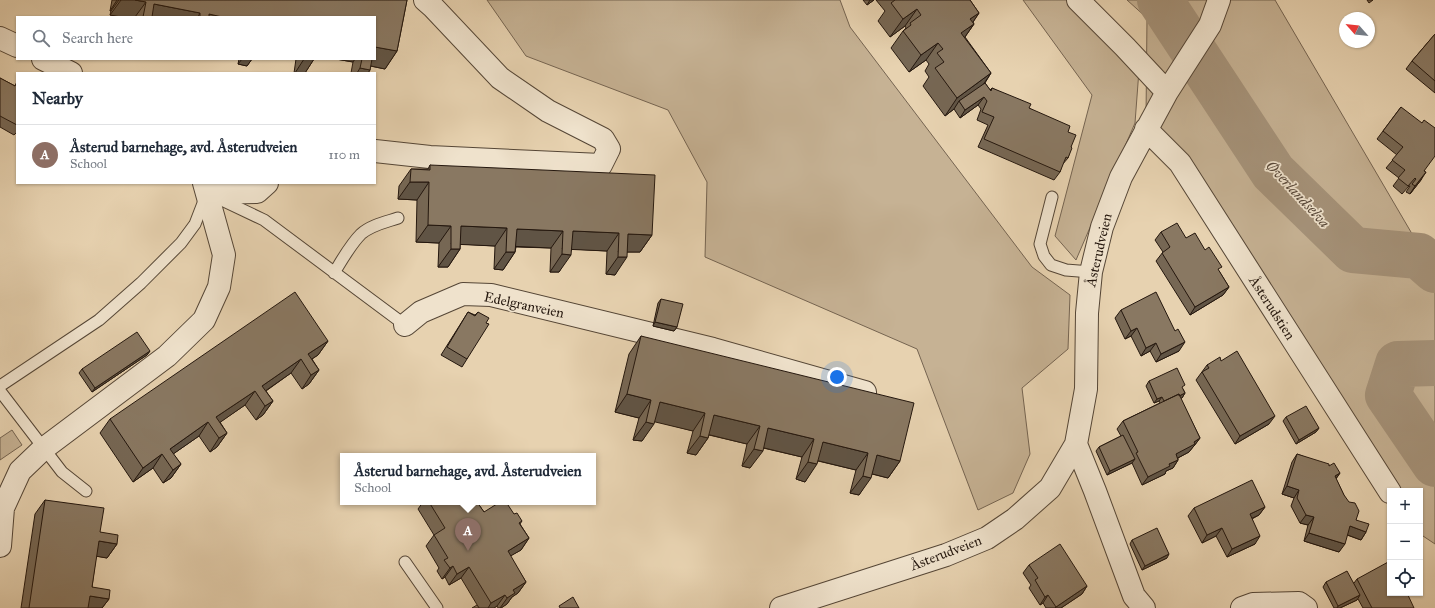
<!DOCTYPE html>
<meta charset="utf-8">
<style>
:root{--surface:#fff;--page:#f2f2f3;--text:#1f2937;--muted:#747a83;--line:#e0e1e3;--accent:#8f2418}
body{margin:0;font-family:"IM FELL Great Primer",serif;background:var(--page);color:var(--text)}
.controls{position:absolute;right:12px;bottom:12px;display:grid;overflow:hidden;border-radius:0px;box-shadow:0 1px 3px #0004}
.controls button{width:36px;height:36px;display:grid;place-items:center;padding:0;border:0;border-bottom:1px solid var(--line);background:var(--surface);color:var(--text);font:20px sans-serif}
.compass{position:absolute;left:1339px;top:12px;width:36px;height:36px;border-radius:50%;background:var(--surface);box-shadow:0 1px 3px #0004;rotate:297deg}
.you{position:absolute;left:837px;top:377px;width:14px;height:14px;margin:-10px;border:3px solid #fff;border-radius:50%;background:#1a73e8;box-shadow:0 0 0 6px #1a73e833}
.badge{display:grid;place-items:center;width:26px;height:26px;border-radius:50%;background:var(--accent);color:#fff;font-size:13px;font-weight:700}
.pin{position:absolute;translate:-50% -33px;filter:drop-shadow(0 1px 2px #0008)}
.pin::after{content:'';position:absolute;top:21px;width:14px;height:12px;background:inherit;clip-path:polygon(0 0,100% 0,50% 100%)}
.popup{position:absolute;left:340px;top:453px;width:256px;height:52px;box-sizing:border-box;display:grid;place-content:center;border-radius:0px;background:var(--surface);filter:drop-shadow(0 1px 3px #0005);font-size:13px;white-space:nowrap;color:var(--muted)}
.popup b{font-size:15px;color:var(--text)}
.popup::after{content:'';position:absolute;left:50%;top:100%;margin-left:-8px;border:8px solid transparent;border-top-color:var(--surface)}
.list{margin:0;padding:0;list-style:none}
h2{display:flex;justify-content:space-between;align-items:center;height:52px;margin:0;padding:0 16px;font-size:17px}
h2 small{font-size:13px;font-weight:400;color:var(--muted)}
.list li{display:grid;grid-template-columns:26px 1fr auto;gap:12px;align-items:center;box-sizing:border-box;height:60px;padding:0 16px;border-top:1px solid var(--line)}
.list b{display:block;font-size:15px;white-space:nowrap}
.list p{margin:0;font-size:13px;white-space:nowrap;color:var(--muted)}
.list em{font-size:13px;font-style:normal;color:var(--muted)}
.icon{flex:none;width:22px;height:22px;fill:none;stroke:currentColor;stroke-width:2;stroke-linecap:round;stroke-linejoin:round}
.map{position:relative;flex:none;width:1435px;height:608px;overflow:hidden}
.search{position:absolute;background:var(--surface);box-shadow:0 1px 3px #0004;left:16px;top:16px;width:360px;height:44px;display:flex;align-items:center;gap:10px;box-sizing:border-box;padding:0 14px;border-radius:0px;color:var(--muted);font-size:15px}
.panel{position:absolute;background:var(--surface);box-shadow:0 1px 3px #0004;left:16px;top:72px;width:360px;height:112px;border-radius:0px}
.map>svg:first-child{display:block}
.green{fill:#c6b294;stroke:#756451}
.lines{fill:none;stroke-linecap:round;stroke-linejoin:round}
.river{stroke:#a59279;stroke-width:46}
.service-casing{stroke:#554636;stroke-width:13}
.minor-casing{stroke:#554636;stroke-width:24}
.service{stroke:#efe2cc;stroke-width:11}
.minor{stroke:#efe2cc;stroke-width:22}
.wall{fill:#766754;stroke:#24170e}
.shaded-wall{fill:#605445;stroke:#24170e}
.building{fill:#897862;stroke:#24170e}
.labels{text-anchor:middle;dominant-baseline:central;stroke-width:3.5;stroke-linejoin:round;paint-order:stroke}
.street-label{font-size:14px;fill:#24170e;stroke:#efe2cc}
.water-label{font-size:15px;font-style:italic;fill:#584839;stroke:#efe2cc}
</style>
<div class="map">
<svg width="1435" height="608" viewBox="0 0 1435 608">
<rect width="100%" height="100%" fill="#e7d2b0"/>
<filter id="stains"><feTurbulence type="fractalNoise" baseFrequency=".005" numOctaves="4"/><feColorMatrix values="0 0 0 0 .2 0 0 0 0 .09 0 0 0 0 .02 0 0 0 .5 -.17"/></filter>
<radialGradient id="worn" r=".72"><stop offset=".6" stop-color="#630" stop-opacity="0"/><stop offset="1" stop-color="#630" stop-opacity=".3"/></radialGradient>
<!-- green -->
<path class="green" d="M487,0H840L850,27L1032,267L1070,295L1068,349L1022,388L1030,454L1013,493L978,510L917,349L705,257L707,182L668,110L526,56Z
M1023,0H1069L1139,70L1135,123L1076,260L1055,236L1092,95Z
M1127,0H1275L1435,273V544L1420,534V491H1390L1146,117L1147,18Z
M12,430L22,445L0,460V438Z"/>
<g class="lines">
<!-- river -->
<path class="river" d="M1160,0L1273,172L1353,250L1419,256L1435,270
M1435,363L1398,364L1388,395L1435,464"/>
<!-- service casing -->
<g class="service-casing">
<path id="service" d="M1052,197L1040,244L1044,256L1051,265L1066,270L1091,272
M334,273C342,260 350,245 361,234C371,225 386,222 398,218
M0,386L99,320L141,283L181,243L195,224L207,193L264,220L405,325
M0,391L62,472L86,491
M405,562L437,608"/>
</g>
<!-- minor casing -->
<g class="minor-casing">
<path id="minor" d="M1078,0L1125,47L1167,92
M0,38L17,46
M43,59L71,73
M1146,129L1180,163L1390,492
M375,151L430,157L601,165L609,149L603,139L548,111L500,78L433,7L425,0
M207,193L257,192L267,183
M405,325L421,312L463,294L491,295L713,349L865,392
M1076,444L1095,491L1134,596L1144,608
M0,546L3,508L20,471L43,449L167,356L204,320L219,287L224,255L204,183
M781,608L946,555L987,538L1015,519L1050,488L1076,444L1086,389L1087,313L1091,272L1102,227L1121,177L1167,92L1210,25L1219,0
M1242,608L1253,604L1299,603L1306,608"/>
</g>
<!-- service -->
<use href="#service" class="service"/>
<!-- minor -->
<use href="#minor" class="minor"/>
</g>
<!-- wall -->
<path class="wall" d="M112,0H407L397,51L385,69L370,66V70L368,73H351L353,62L336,59H375V17H121L110,15L111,11H110Z
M863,0H874L867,5Z
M876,0H970L979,13L973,22L974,24L965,37L991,73L985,83L990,90L992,88L1029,108L1068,132L1071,147L1068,158L1062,165L1060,172L1054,180L978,147L988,125L977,120L981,109L978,105L960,118L954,109L945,116L923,86L929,77L925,71L929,64L926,60L909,72L891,48L903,31L906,28L905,26L890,37L878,21L885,11Z
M1367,0H1373L1369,3Z
M1435,34V93L1406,69L1412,61Z
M239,59H252L247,66L238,64Z
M296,59H314L305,73H294Z
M0,78L15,86L17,82V134L16,133L14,135L0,127Z
M1401,107L1424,171L1421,180L1410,194L1406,192L1410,186H1409L1402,194L1393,186L1399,178L1386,168L1397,155L1377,139Z
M430,165L652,235L640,252H627L615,275L606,274L607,251L572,249L559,272H550L551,248L516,247L515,252L503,270L494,269L495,246L460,244V249L448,267H438L439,243L416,242L417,200L398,199L399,186L411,169H428Z
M1161,232L1186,238L1219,271L1229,287L1223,295L1190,315L1156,261L1163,252L1155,240Z
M661,299L677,327L674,331L653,326L658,303Z
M1121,310L1179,351L1156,362L1150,351L1141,356L1131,336L1125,339L1115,318Z
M468,312L475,315L478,312L467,359L462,367L441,355L463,320Z
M641,336L900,461L888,478L872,474L859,495L850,493L856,470L818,461L805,482L796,479L802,457L763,448L750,468L742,466L747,444L709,435L708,438L696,455L687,453L693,431L655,421L642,441L633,440L639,418L615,412L629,354Z
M328,341L318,355L312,359L319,370L309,384L302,389L291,373L266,391L273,401L263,415L256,420L245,405L220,422L227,433L217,447L210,452L199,436L173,454L181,464L171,478L163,483L153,468L133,482L100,433L110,419Z
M150,351L147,355L92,392L79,373L82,369Z
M1221,361L1269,424L1235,444L1196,380L1207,365Z
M1149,381L1183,389L1185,393L1182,398H1180L1200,438L1194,446L1193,447L1189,452L1178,458V460L1173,468L1166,471L1165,474L1142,485L1132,463L1107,475L1096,451L1099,447L1121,436L1117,429L1123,421L1160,403L1159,401L1154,403L1146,386Z
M1286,417L1319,428L1316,432L1296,444L1283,421Z
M1297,454L1329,466L1340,473L1336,479L1356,520L1366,532L1361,540L1347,535L1339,552L1304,541L1308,525L1300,523L1291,506L1294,498L1282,494L1292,462Z
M45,500L100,532L117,544L107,558L96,556L92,587L109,599L102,608H21L35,514Z
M423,502H477L484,512L514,514L522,521L520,524L529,538L521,550L510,556L526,582L518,593L512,597L507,604L501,608H498L497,606L494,608H479L461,578L449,585L445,577L442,579L437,571L439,568L426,546L434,535L418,509Z
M1265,507L1259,515L1252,519L1255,544L1227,557L1216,536L1202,543L1188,516L1194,508Z
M1132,540L1167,558L1142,570L1130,544Z
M1029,565L1087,586L1082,594L1061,608H1046L1043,603L1040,605L1029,588L1031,585L1023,573Z
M1357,579L1414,608H1363L1358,599L1357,600L1340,608H1334L1323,587L1326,582L1354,583Z"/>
<!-- shaded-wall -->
<path class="shaded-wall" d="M117,0H119L111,11H110Z
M121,0H135L146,2L135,17H121L110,15Z
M870,0H874L867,5Z
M154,4L200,13L198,17H145Z
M917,9L905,26L890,37L903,19Z
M979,13L969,28L974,24L962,41L949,50L970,19Z
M209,14L222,17H208Z
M938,43L926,60L909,72L921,55Z
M375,47L397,51L385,69L362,64L365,59H375Z
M242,59H252L247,66L238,64Z
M304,59H314L305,73H295Z
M336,59H355L353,62Z
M360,68L370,70L368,73H357Z
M991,73L979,91L959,101L954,109L945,116L957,98Z
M984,97L978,105L960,118L965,110Z
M1426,172L1421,180L1410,194L1415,186Z
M410,182H429L417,200L398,199Z
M428,225L451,226L439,243L416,242Z
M461,226L507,228L495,246L451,244Z
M517,229L563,231L551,248L507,246Z
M573,231L619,233L607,251L562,249Z
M628,234L652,235L640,252H618Z
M451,249H460L448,267H438Z
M506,252H515L503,270L494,269Z
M562,254L571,255L559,272H550Z
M618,257H627L615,275L606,274Z
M1229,287L1223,295L1190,315L1195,307Z
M655,322L677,327L674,331L653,326Z
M1137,328L1131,336L1125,339L1131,331Z
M328,341L318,355L304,364L308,354Z
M1185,342L1179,351L1156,362L1161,354Z
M1156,343L1150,351L1141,356L1146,348Z
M150,351L147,355L92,392L95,388Z
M301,359L291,373L258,396L262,386Z
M319,370L309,384L302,389L311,375Z
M255,391L245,405L212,428L216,417Z
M1185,393L1182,398L1162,407L1165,403Z
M627,394L651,400L639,418L615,412Z
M1162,397L1159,401L1154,403L1157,399Z
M273,401L263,415L256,420L265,406Z
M660,402L705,413L693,431L647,420Z
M714,415L760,426L747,444L702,433Z
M1275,416L1269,424L1235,444L1240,436Z
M208,422L199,436L166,459L170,449Z
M646,422L654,424L642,441L633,440Z
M768,428L814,439L802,457L756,446Z
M1319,428L1316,432L1296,444L1299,440Z
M227,433L217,447L210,452L219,438Z
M700,436L708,438L696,455L687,453Z
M1200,438L1194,446L1193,447L1189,452L1170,462L1176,454Z
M823,442L868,453L856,470L811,459Z
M754,449L763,451L750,468L742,466Z
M162,454L153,468L133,482L143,468Z
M877,455L900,461L888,478L865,472Z
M1135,459L1132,463L1107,475L1110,471Z
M1178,460L1173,468L1166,471L1165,474L1142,485L1148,477L1169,464Z
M808,462L817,464L805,482L796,479Z
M181,464L171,478L163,483L173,470Z
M1340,473L1334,481L1335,476Z
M863,476L871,478L859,495L850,493Z
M1287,486L1299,490L1294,498L1282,494Z
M1265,507L1259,515L1244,522L1250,514Z
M1306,515L1314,517L1308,525L1300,523Z
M1350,526L1366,532L1361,540L1345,534Z
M1222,528L1216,536L1202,543L1207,535Z
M1309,533L1345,544L1339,552L1304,541Z
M1260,536L1255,544L1227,557L1232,549Z
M529,538L521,550L500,562L508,551Z
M99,541L117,544L107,558L89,555Z
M1169,554L1167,558L1142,570L1145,566Z
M453,566L445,577L442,579L450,568Z
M469,567L461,578L449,585L457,574Z
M526,582L518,593L512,597L507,604L501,608H500L513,590Z
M1087,586L1082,594L1061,608H1055L1056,607Z
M505,595L497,606L494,608H488L491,603Z
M1048,595L1043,603L1040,605L1045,597Z
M1360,595L1357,600L1340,608H1337L1338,606Z
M90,596L109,599L102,608H82Z"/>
<!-- building -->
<path class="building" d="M135,0H407L397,51L375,47V17H222L209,14V17H200V13L154,4L152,17H143L146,2Z
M895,0H970L979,13L970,19L974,24L961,33L991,73L957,98L935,68L944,62L937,53L943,49L938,43L921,55L903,31L911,25L910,23L921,15L917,9L903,19L891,3Z
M1435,34V81L1412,61Z
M362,59H372L370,70L360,68Z
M0,78L15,86L17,82V125L0,116Z
M985,83L991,91L992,88L1031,104L1029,108L1070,126L1068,132L1076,135L1071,147L1072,148L1068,158L1066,157L1060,172L984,139L994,117L982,112L987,101L984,97L965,110L959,101Z
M1401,107L1422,123L1424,120L1435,128V156L1424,171L1426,172L1415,186L1412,184L1416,179L1415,178L1408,186L1398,178L1405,170L1392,160L1403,147L1383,131Z
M430,165L655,175L652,235L628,234L627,257H618L619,233L573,231L571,255L562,254L563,231L517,229L515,252H506L507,228L461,226L460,249H451V226L428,225L429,182H410L411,169L430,170Z
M1177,223L1186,238L1195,233L1205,250L1209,247L1222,267L1218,269L1229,287L1195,307L1162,253L1170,247L1161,232Z
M295,292L328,341L308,354L319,370L311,375L301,359L262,386L273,401L265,406L255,391L216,417L227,433L219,438L208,422L170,449L181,464L173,470L162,454L143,468L110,419Z
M1156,292L1175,331L1178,329L1185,342L1161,354L1156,343L1146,348L1137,328L1131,331L1121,310Z
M661,299L683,304L677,327L655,322Z
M468,312L475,316L478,312L489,318L486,323L489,324L467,359L447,347Z
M137,332L150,351L95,388L82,369Z
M641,336L914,403L900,461L877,455L871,478L863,476L868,453L823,442L817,464L808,462L814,439L768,428L763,451L754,449L760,426L714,415L708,438L700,436L705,413L660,402L654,424L646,422L651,400L627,394Z
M1237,351L1275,416L1240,436L1202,372L1209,368L1207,365L1220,357L1221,361Z
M1177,368L1185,385L1182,387L1185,393L1179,396V394L1164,401L1162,397L1157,399L1149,381Z
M1179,394L1200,438L1194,442L1195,444L1176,454L1178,460L1169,464L1170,466L1148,477L1136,453L1138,452L1123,421Z
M1306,406L1319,428L1299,440L1286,417Z
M1123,435L1135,459L1110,471L1099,447Z
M1297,454L1329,464V466L1334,463L1340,473L1335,476L1344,495L1349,502L1355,503L1359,511L1356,520L1369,524L1366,532L1350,526L1345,544L1309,533L1314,517L1306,515L1297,498L1299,490L1287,486Z
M1252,480L1265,507L1250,514L1260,536L1232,549L1222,528L1207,535L1194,508Z
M45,500L104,508L100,532L118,535L117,544L99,541L92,587L110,590L109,599L90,596L88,608H29Z
M429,502H477L484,512L500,502H506L514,514L517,513L522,521L519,523L529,538L508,551L526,582L513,590L515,593L507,598L505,595L491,603L469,567L457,574L453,566L450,568L444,560L448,558L434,535L445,528Z
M1157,528L1169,554L1145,566L1132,540Z
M1060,544L1087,586L1056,607L1048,595L1045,597L1035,580L1038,578L1029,565Z
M1390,561V593H1407L1414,608H1372L1357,579Z
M1347,571L1360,595L1338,606L1326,582Z
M573,597L579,608H560L559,606Z
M477,605L479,608H472Z"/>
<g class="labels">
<!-- street labels -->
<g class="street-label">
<text transform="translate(1099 250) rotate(-77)">Åsterudveien</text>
<text transform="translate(524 305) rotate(12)">Edelgranveien</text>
<text transform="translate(1272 308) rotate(57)">Åsterudstien</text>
<text transform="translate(946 553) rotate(-21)">Åsterudveien</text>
</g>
<!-- water labels -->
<g class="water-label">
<text transform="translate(1298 194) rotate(47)">Øverlandselva</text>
</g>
</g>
<rect width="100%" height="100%" filter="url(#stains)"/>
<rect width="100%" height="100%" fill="url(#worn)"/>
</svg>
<div class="controls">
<button>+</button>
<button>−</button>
<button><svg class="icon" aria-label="locate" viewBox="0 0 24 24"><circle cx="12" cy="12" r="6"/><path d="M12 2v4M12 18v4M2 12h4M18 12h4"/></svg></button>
</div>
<svg class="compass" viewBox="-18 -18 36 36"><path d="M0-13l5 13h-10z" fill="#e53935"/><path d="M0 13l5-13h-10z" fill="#747a83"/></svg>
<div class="you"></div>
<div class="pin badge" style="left:468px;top:551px;background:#8d6e63">A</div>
<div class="popup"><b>Åsterud barnehage, avd. Åsterudveien</b>School</div>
<div class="search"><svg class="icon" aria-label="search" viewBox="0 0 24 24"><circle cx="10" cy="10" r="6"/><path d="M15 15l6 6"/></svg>Search here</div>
<section class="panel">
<h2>Nearby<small></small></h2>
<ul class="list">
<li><span class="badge" style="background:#8d6e63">A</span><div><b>Åsterud barnehage, avd. Åsterudveien</b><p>School</p></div><em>110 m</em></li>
</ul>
</section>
</div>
